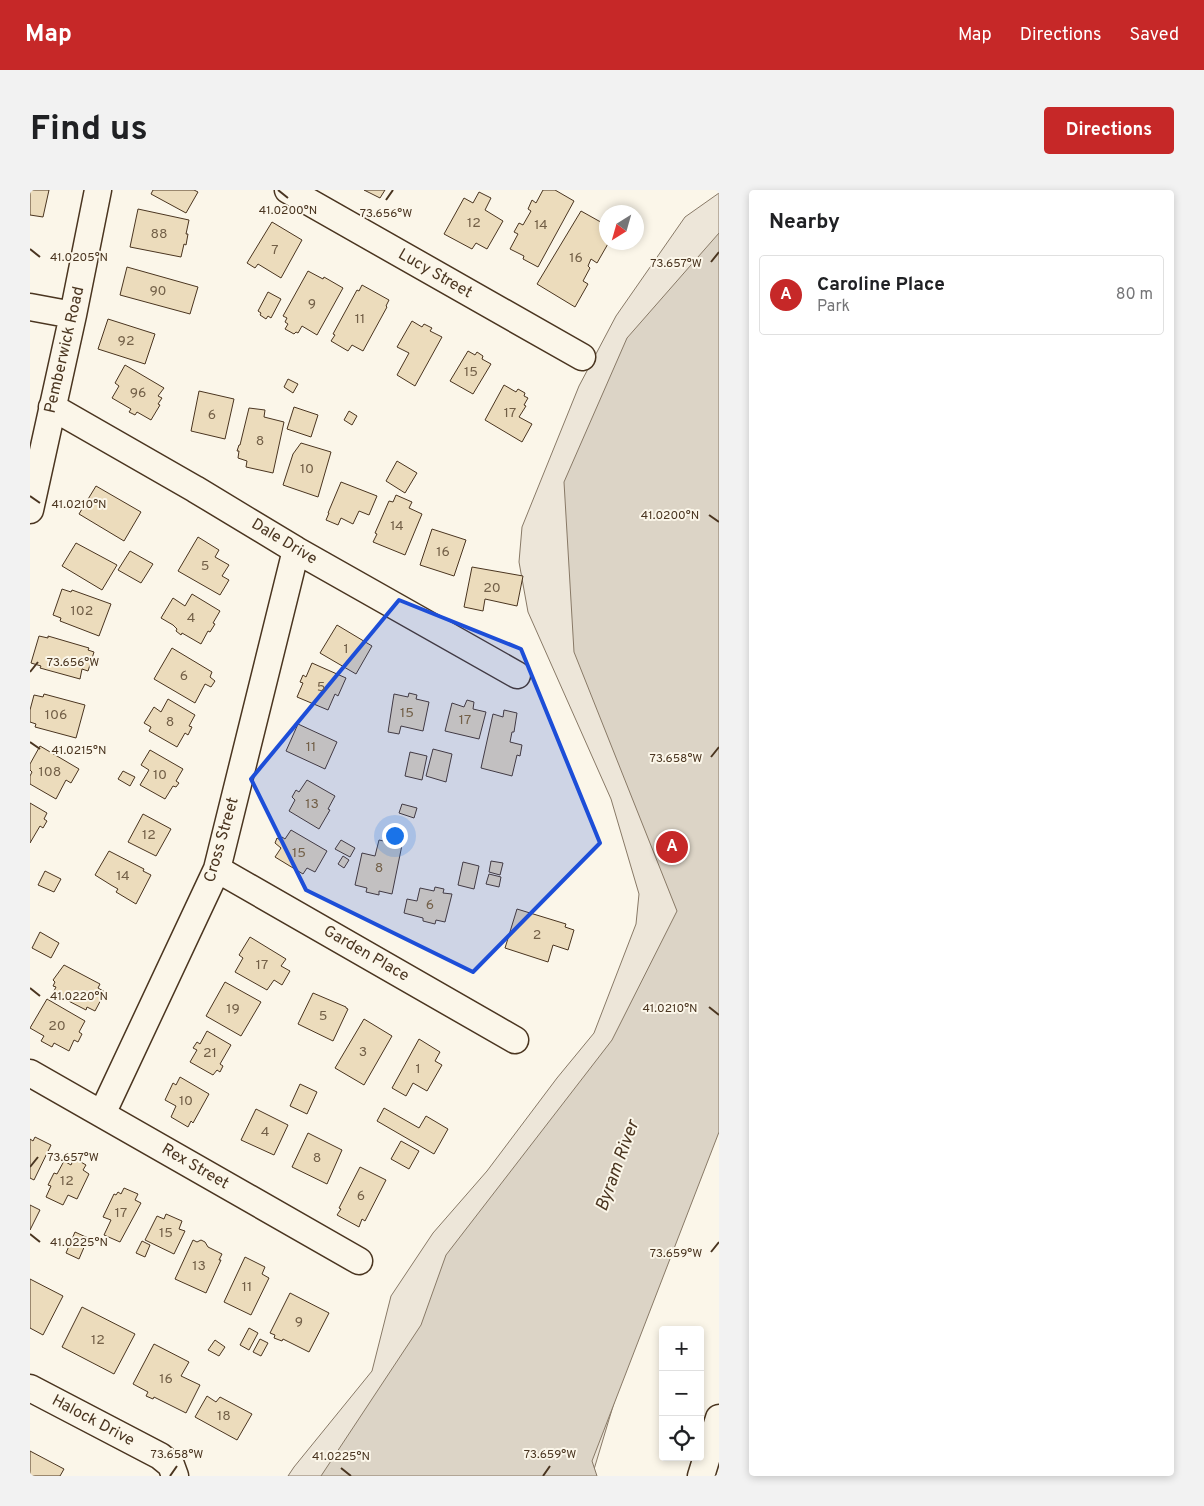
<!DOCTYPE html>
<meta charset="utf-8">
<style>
:root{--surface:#fff;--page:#f2f2f2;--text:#202124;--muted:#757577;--line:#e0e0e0;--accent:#c62828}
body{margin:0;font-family:Overpass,sans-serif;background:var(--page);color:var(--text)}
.controls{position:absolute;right:15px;bottom:15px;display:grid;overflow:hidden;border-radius:5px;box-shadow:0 2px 8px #0003}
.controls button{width:45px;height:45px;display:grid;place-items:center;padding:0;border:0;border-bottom:1px solid var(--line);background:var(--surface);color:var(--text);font:25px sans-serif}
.compass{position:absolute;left:569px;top:15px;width:45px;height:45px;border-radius:50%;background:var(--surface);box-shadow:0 2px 8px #0003;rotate:217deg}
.you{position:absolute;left:364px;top:645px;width:18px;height:18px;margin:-12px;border:4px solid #fff;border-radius:50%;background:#1a73e8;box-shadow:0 0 0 8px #1a73e833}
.badge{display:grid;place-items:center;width:32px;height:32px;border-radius:50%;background:var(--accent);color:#fff;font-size:16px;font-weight:700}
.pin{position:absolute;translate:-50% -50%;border:2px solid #fff;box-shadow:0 1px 5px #0006}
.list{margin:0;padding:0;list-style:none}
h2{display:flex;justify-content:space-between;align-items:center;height:65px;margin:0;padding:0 20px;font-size:21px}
h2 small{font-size:16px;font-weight:400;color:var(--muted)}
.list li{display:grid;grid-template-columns:32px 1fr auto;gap:15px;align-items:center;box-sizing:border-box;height:80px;margin:0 10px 10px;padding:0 10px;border:1px solid var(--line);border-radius:5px}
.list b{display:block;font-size:19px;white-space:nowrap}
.list p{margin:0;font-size:16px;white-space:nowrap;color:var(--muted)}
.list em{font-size:16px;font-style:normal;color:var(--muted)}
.icon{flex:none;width:28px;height:28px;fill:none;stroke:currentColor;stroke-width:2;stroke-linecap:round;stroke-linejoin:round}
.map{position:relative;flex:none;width:689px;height:1286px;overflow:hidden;border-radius:5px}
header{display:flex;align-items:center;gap:30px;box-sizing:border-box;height:70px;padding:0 25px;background:var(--accent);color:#fff}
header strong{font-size:24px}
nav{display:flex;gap:28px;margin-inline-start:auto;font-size:18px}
.intro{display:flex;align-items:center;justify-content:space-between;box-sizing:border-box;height:120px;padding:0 30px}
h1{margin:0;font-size:35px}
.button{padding:12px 22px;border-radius:5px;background:var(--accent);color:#fff;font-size:18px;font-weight:700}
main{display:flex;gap:30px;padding:0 30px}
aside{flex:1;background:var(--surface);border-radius:5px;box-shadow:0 2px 8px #0003}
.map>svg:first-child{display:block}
.green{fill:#ede6d9;stroke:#887966}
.water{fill:#dcd4c6;stroke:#887966}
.building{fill:#ecdcbc;stroke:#4a3520}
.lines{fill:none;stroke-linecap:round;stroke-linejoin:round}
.minor-casing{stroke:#4a3520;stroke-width:29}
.minor{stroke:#fbf6e9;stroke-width:26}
.marked{fill:#1d4ed8;fill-opacity:0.2;stroke:#1d4ed8;stroke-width:4;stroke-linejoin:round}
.ticks{fill:none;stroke:#4a3520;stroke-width:2}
.labels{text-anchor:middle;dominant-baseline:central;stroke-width:4;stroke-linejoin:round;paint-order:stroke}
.number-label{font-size:14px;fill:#725f47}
.street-label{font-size:16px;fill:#4a3520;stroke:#fbf6e9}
.water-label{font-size:18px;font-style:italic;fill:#4a3520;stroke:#fbf6e9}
.ticks-label{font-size:12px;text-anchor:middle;fill:#4a3520;stroke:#fbf6e9;stroke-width:4;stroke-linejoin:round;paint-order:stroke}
</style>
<header>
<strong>Map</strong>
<nav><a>Map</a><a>Directions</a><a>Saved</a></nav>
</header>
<div class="intro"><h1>Find us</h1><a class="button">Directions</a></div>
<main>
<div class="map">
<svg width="689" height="1286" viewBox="0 0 689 1286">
<rect width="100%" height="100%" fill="#fbf6e9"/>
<!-- green -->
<path class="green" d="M689,3V884L667,937L562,1286H258L264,1277L342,1181L361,1106L403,1043L457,981L527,888L564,843L606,734L609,704L581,609L498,422L489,372L492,337L549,196L586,126L655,27Z"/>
<!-- water -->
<path class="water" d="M689,43V942L562,1271L567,1286H291L391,1135L416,1065L582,850L647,721L544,462L534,292L597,148Z"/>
<!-- building -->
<path class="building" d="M0,0H19L13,27L0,25Z
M123,0H164L168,2L156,23L121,4Z
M334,0H355L350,8Z
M513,0H525L544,11L508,77L493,69L494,66L480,59L488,44L484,42L489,33L493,35L501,21L498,19L502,10L506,13Z
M449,2L461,8L455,20L473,31L457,59L446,53L442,59L414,44L434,8L443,13Z
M108,19L159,30L156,44H158L156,55L154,54L151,67L100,57Z
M551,21L576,35V52H579L567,73L561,69L558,76L560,78L553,91L558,94L545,117L507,94Z
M242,32L272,50L251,88L228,74L225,78L217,73Z
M97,77L168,97L160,124L90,105Z
M278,81L293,89L294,87L313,98L287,145L272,136L268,143L266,142L264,144L255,139L258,134L255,132L257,128L253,126Z
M332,95L359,110L356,116L357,117L333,161L322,155L318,161L301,151L305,145L303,144L327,100L329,101Z
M238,102L251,109L241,128L238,126L236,129L230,125L231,123L228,121Z
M78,129L125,144L115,174L68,159Z
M382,131L392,137L394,134L402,138L400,141L412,147L385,196L367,185L379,163L367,157Z
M438,161L445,165L447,162L453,166L452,169L461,174L443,204L420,191Z
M95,175L134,198L128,206L132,208L128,214L130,215L121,230L107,222L105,225L99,222L101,219L82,208L89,196L85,193Z
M258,189L268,194L263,203L254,197Z
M474,195L486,202L488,199L495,203L494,206L498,208L494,215L496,216L489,227L502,234L492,252L455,230Z
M169,201L204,209L195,249L161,241Z
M264,217L288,225L281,247L257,239Z
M219,218L235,220L234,227L254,232L243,283L216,277L217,271L208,268L209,261H207L209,255H210Z
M319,221L327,226L322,235L314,230Z
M271,253L301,262L288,307L253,295L263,264Z
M367,271L387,283L375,303L356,291Z
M311,292L347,306L339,325L329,321L323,334L311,328L308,335L296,330L299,323H298Z
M66,296L111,322L94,351L49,324Z
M366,305L382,312L379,318L392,324L375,365L343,352L347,344L345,343L359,311L363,312Z
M402,339L436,350L424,386L390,375Z
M168,347L189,360L185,367L199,375L192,386L199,390L190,405L148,381Z
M46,353L87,375L72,400L32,376Z
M100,361L123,374L111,393L88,380Z
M442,377L493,386L487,416L455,409L453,421L434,417Z
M32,399L41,402L42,400L81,414L69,446L30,431L31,428L23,425Z
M162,404L190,421L183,433L185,434L180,442L178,441L171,454L152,443L151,445L146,441L147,439L143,435L131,428L143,408L155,416Z
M307,435L342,456L326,484L290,463Z
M9,446L18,448V446L59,458L58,460L64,462L58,481L52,479L50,489L10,478L11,476L1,473Z
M142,458L182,482L180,487L185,491L181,497L175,494L165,513L124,489Z
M282,473L316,488L308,506L305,504L298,520L267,507L273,493L270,492L273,485L276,487Z
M379,503L387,505L386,509L399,512L393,541L371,536L369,544L358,542L364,504L378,507Z
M14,504L55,515L46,548L5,537L6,534L0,532V520L4,505L13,507Z
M138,509L165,525L159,536L162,537L158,545L155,543L147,557L119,541L121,537L114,533L124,517L131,522Z
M437,510L444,512L443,519L456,522L449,549L415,541L422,513L434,517Z
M474,520L487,523L484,542H482L480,552L492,555L490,566L487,565L482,586L451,578L463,524L473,527Z
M268,534L307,552L295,579L256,561Z
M10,556L49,579L41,593L36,590L26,609L0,594V586L2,582L0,580V574Z
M403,559L422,564L416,592L396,586Z
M120,560L153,579L146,591L149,593L146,597L143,596L135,609L110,595L119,580L111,575Z
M380,562L397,566L392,590L375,586Z
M93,581L105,587L100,596L88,589Z
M277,590L305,606L298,619L300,620L289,639L259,621L265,610L262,607L266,600L269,602Z
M0,613L17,623L14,629L17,631L13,638L10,636L0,653Z
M372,614L387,618L384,628L369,623Z
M113,624L141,639L126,666L98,652Z
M261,640L297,661L285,682L277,678L273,684L245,667L251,658L245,653L247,648L250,650L252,647L255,649Z
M311,650L325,658L320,667L305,659Z
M349,650L372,655L362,704L349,701V705L336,702L337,698L325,695L332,663L345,666Z
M79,661L114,679L113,681L121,685L106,714L86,702L88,699L81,695L65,685Z
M313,666L319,670L314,678L308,674Z
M461,671L473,673L470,685L459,682Z
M433,672L449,676L444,699L428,695Z
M15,681L31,689L24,702L8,695Z
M459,684L471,687L469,697L456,694Z
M405,697L414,699L413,703L422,704L415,732L406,730L405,734L393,731V728L374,723L377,709L387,711L390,698L404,701Z
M487,719L536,734L535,737L544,740L538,760L523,755L518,772L475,758Z
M10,742L29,753L21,768L2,758Z
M220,747L256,769L251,776L260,781L252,795L244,790L237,800L205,782L213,768L209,765Z
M34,775L70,794L68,798L75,802L65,821L57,817L56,820L23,803L26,797L23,796L25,792L23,790Z
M195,792L231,812L211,846L176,826Z
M283,803L316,817V818L318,819L303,851L268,834Z
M17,809L55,831L49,842L52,844L48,852L44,850L39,861L24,853L22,857L11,851L14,846L0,838Z
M334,829L362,846L334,895L305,878Z
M177,841L201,855L190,874L193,876L190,882L187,880L183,885L160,872L167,860L163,858L167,852L170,854Z
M389,849L410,862L405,871L412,875L397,901L383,893L376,906L362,898Z
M150,887L179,904L163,933L161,931L158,937L141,927L146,916L135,910L143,893L146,895Z
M270,894L287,902L277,924L260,916Z
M354,918L389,938L396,926L418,939L404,964L347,931Z
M226,919L258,935L244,965L211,950Z
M278,943L312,960L297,994L262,977Z
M5,947L21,955L4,990L0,988V949L3,951Z
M371,951L389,961L379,979L361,969Z
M44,968L56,975L53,980L59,984L47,1009L38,1005L33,1015L16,1007L21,996L18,995L24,983L27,984L34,971L41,975Z
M330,977L356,990L335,1031L332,1029L329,1037L307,1025L311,1019L309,1018Z
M94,998L108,1004L105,1010L111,1013L90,1052L74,1045L81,1030L73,1027L84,1004L86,1005L88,1002L91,1004Z
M0,1015L10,1020L0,1040Z
M136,1024L152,1031L149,1039L155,1041L144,1064L115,1050L127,1026L134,1029Z
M45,1042L58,1048L49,1069L36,1063Z
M163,1050L167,1052L171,1050L175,1052L178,1057L192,1064L189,1070H191L176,1103L145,1089Z
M112,1051L120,1055L115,1067L106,1063Z
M215,1067L235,1077L232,1084L239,1088L221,1125L194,1112Z
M0,1089L33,1106L13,1145L0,1138Z
M260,1103L299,1123L279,1162L253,1149L252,1151L244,1148L245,1145L240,1143Z
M52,1117L105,1144L84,1184L32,1157Z
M219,1138L228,1143L219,1160L210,1155Z
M230,1149L238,1153L231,1166L223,1162Z
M185,1150L195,1157L189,1166L178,1160Z
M124,1154L159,1172L151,1186L170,1195L156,1223L124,1207L123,1209L116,1206L118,1202L103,1194Z
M177,1206L186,1212L190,1207L222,1224L207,1250L165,1227Z
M0,1261L34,1279L30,1286H0Z"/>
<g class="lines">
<!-- minor casing -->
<g class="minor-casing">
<path id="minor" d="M258,0L552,167
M0,117L43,125
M22,217L165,299L266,360L487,485
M0,320L43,125L68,0
M187,679L485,850
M0,883L329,1071
M72,924L187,679L266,360
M0,1198L130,1266L141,1275L145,1286
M671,1286L689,1228"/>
</g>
<!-- minor -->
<use href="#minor" class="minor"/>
</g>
<!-- marked area -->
<path class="marked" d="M369,410L491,459L570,653L443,782L276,700L221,589Z"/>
<!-- ticks -->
<path class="ticks" d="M248,0L258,8M356,10L363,0M0,59L10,67M681,72L689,62M0,306L10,313M679,325L689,332M0,482L8,472M0,552L10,559M681,567L689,557M0,798L10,806M679,817L689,825M0,977L8,967M0,1044L10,1052M681,1062L689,1052M311,1278L321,1286M140,1286L147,1276M513,1286L520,1276"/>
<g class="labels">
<!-- number labels -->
<g class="number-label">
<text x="444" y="33">12</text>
<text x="511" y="35">14</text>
<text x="129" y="44">88</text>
<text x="245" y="60">7</text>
<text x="546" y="68">16</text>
<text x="128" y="101">90</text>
<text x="282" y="114">9</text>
<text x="330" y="129">11</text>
<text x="96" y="151">92</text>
<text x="441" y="182">15</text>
<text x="108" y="203">96</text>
<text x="480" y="223">17</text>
<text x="182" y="225">6</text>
<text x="230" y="251">8</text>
<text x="277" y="279">10</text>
<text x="367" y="336">14</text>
<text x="413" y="362">16</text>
<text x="175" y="376">5</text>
<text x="462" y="398">20</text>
<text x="52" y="421">102</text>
<text x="161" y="428">4</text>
<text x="316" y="459">1</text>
<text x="154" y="486">6</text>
<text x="291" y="497">5</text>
<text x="377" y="523">15</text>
<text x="26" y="525">106</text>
<text x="435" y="530">17</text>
<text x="140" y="532">8</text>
<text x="281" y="557">11</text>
<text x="20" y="582">108</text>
<text x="130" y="585">10</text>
<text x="282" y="614">13</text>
<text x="119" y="645">12</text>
<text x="269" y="663">15</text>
<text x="349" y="678">8</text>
<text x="93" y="686">14</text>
<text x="400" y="715">6</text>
<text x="507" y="745">2</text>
<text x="232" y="775">17</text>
<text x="203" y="819">19</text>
<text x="293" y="826">5</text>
<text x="27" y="836">20</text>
<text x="333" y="862">3</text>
<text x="180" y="863">21</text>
<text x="388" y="879">1</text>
<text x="156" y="911">10</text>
<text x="235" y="942">4</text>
<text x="287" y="968">8</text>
<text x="37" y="991">12</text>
<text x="331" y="1006">6</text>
<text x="91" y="1023">17</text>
<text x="136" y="1043">15</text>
<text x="169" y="1076">13</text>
<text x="217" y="1097">11</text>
<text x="269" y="1132">9</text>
<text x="68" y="1150">12</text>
<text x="136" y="1189">16</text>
<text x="194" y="1226">18</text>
</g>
<!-- street labels -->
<g class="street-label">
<text transform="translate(405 84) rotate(30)">Lucy Street</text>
<text transform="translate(35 160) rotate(-77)">Pemberwick Road</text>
<text transform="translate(254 352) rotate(31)">Dale Drive</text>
<text transform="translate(192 650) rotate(-74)">Cross Street</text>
<text transform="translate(336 764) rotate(30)">Garden Place</text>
<text transform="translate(165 977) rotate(30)">Rex Street</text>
<text transform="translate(63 1231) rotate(28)">Halock Drive</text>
</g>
<!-- water labels -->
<g class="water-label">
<text transform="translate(588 976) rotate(-70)">Byram River</text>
</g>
</g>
<g class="ticks-label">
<text x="258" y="24">41.0200°N</text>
<text x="356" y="27">73.656°W</text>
<text x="49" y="71">41.0205°N</text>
<text x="646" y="77">73.657°W</text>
<text x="49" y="318">41.0210°N</text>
<text x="640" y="329">41.0200°N</text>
<text x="43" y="476">73.656°W</text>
<text x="49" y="564">41.0215°N</text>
<text x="646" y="572">73.658°W</text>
<text x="49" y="810">41.0220°N</text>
<text x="640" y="822">41.0210°N</text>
<text x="43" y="971">73.657°W</text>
<text x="49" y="1056">41.0225°N</text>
<text x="646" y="1067">73.659°W</text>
<text x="147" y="1268">73.658°W</text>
<text x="520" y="1268">73.659°W</text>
<text x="311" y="1270">41.0225°N</text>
</g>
</svg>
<div class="controls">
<button>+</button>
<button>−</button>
<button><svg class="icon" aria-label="locate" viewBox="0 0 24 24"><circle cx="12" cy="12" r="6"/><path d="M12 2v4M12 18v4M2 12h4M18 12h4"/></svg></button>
</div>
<svg class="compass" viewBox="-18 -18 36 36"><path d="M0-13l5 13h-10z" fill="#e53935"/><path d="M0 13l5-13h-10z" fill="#757577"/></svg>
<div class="you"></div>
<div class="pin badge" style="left:642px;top:657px">A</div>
</div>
<aside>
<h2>Nearby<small></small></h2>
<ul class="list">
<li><span class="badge">A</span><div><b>Caroline Place</b><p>Park</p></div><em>80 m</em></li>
</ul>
</aside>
</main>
